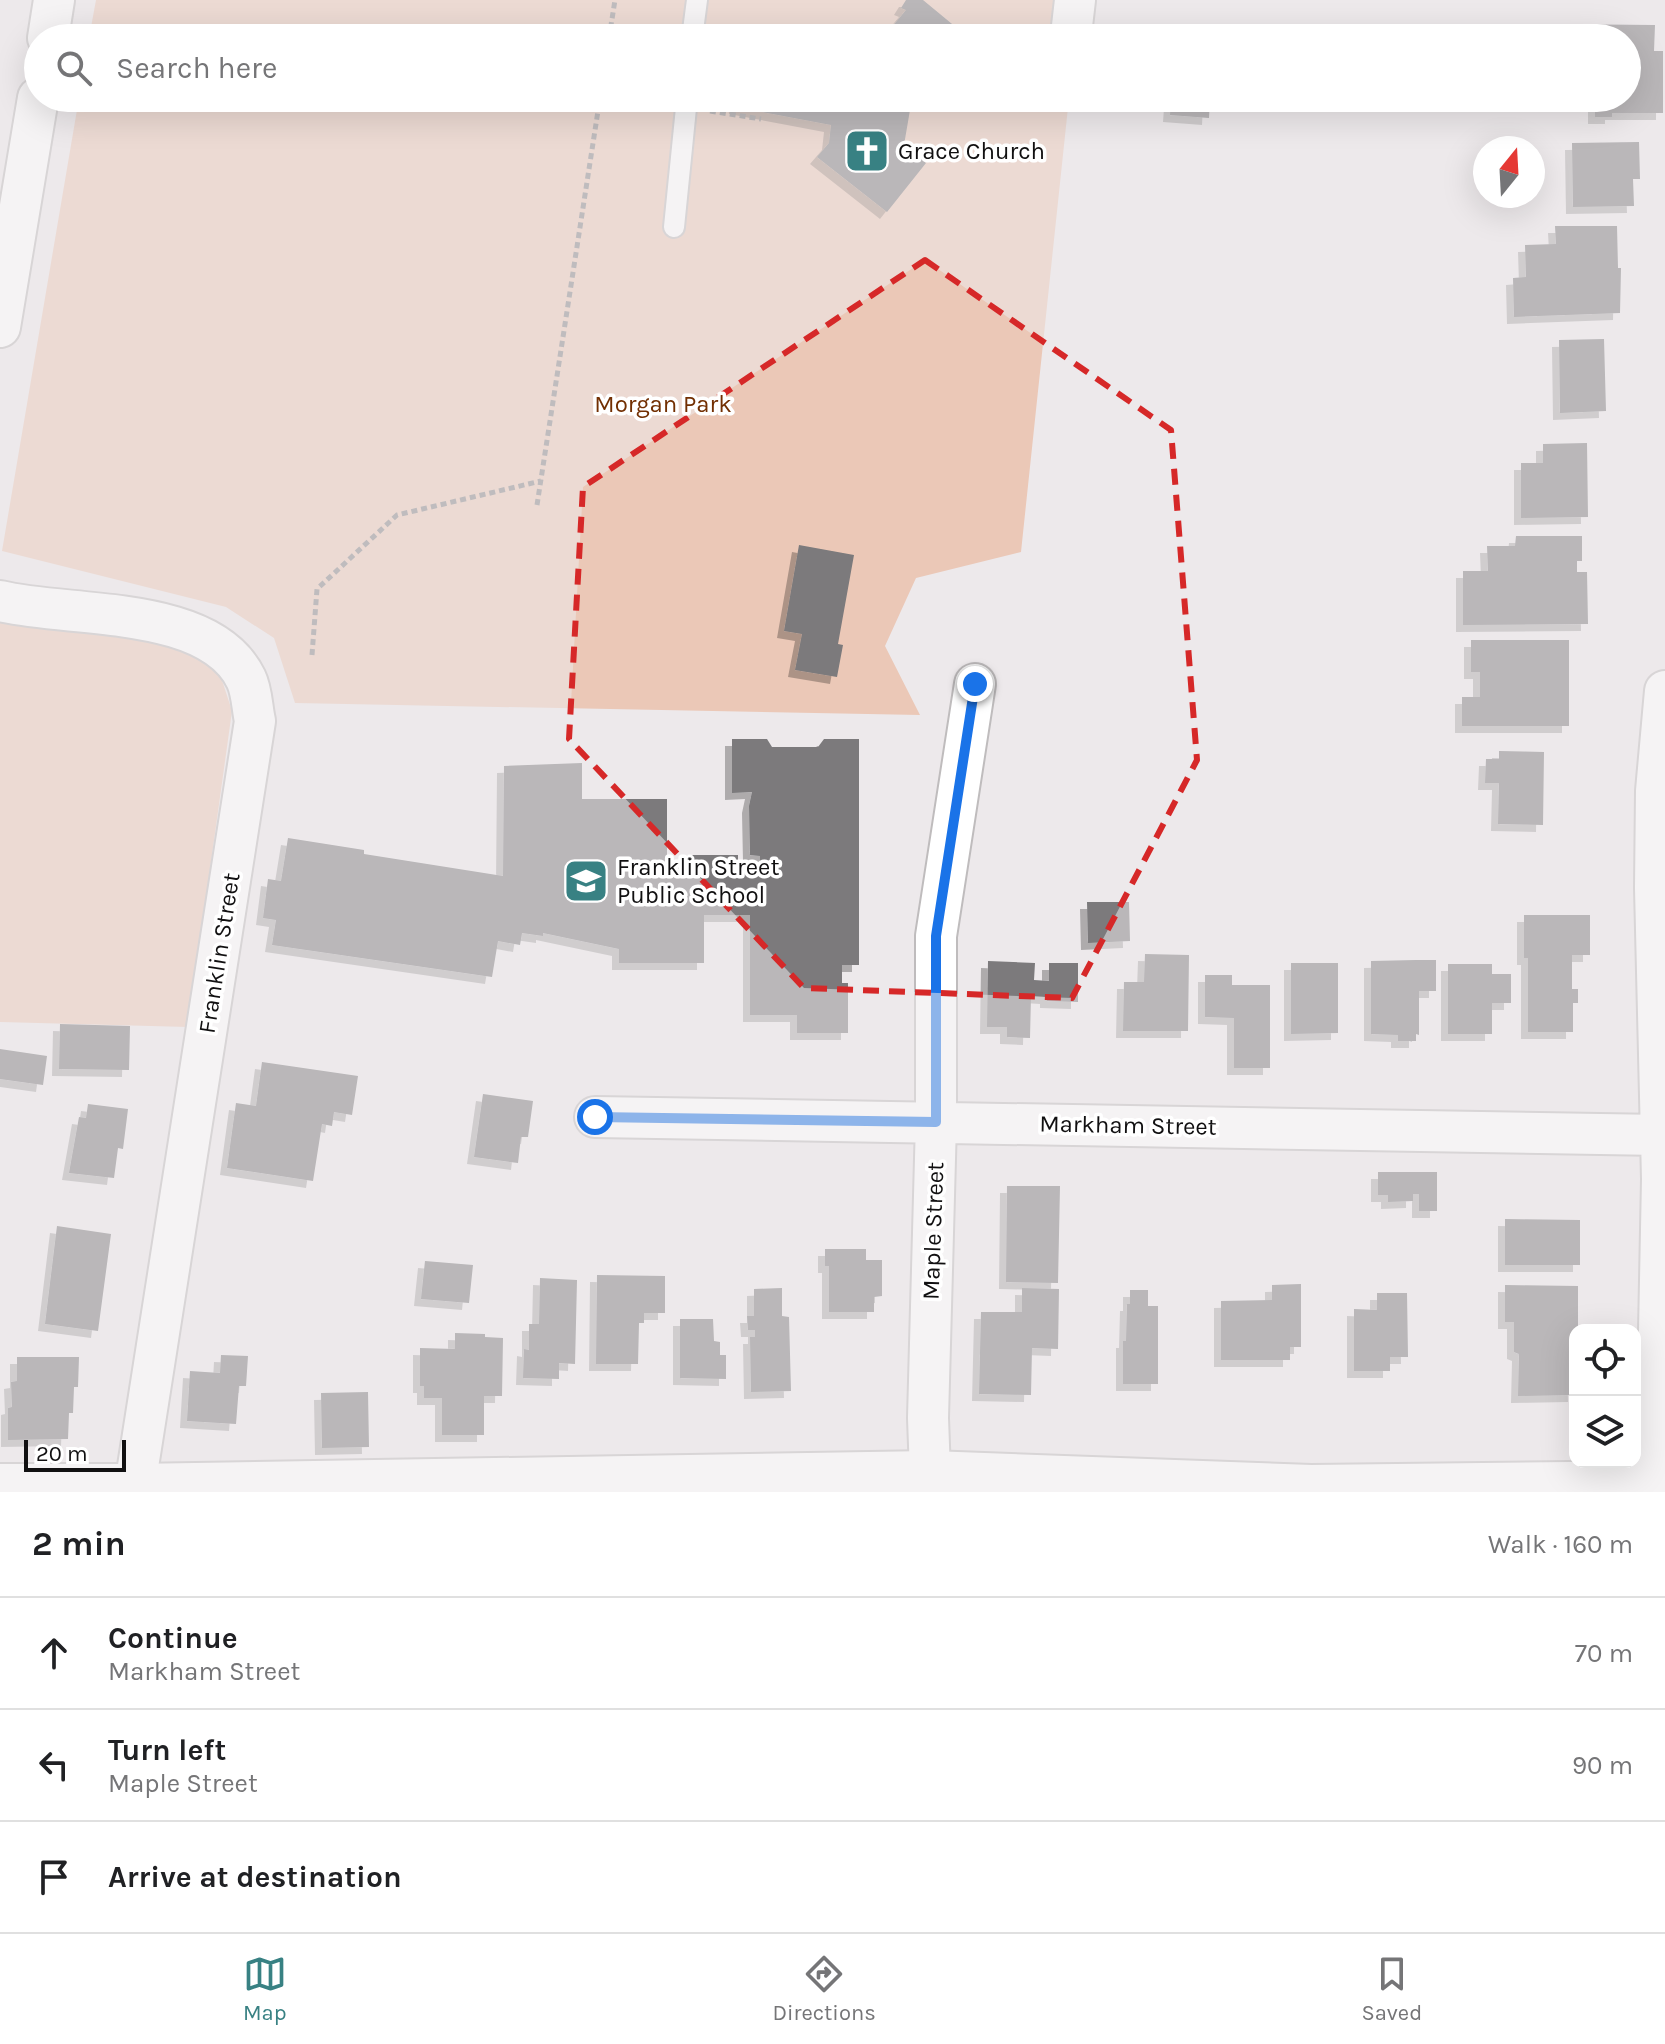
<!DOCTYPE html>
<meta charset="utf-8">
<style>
:root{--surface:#fff;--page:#f6f6f6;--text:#202124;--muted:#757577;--line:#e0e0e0;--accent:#388183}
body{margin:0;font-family:Karla,sans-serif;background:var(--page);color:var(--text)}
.controls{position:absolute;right:24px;bottom:24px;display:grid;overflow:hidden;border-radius:16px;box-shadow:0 8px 32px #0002}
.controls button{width:72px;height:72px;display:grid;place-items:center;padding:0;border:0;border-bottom:2px solid var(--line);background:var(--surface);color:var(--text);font:40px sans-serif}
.compass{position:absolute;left:1473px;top:136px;width:72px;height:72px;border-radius:50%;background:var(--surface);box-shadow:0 8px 32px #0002;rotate:18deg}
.scale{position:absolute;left:24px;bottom:20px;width:102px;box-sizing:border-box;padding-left:8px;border:4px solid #111011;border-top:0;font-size:22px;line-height:28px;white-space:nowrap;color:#111011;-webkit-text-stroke:6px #fff;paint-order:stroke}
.stop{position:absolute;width:24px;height:24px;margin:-18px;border:6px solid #1a73e8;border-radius:50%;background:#fff}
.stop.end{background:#1a73e8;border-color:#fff;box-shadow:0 2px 8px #0008}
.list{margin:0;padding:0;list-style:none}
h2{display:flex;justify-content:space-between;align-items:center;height:104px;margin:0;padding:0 32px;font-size:34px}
h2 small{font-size:26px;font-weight:400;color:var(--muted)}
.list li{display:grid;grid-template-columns:52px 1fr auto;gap:24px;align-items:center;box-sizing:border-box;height:112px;padding:0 32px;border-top:2px solid var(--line)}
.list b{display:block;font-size:30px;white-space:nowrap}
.list p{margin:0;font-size:26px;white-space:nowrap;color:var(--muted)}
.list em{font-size:26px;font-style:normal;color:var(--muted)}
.icon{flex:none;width:44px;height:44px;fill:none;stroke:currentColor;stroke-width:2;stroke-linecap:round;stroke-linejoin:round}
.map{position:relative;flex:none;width:1665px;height:1492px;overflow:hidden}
.search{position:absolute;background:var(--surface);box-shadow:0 8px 32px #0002;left:24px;right:24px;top:24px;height:88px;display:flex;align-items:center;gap:20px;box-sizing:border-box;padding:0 28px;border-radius:44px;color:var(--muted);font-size:30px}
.sheet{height:440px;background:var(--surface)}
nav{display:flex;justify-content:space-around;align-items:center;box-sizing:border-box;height:112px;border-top:2px solid var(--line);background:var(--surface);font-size:22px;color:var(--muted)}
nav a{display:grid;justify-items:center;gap:4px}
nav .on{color:var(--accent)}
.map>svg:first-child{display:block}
.green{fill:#ebc8b7}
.building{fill:#7b7a7c;filter:url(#shadow)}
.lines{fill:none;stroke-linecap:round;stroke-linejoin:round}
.service-casing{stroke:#bfbcbd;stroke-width:24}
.minor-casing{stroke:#bfbcbd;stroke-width:44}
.tertiary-casing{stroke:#bfbcbd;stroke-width:48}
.path{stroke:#888687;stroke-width:5;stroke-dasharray:6 4;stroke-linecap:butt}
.service{stroke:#fff;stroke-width:20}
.minor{stroke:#fff;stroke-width:40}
.tertiary{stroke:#fff;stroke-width:44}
.route{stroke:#1a73e8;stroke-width:10}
.marked{fill:none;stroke:#d62828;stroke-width:6;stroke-dasharray:16 10;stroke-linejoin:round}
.labels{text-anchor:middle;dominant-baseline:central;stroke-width:7;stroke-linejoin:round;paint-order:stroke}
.poi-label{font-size:24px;fill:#111011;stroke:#fff;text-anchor:start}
.park-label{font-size:24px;fill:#722f02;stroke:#fff}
.street-label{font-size:24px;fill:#111011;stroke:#fff}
</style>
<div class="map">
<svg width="1665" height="1492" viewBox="0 0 1665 1492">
<defs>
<filter id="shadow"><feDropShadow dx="-7" dy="7" stdDeviation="0" flood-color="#0004"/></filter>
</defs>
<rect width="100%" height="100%" fill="#ede9eb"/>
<!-- green -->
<path class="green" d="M96,0H1080L1075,38H89Z
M79,98H1069L1021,552L916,578L885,646L920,715L295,703L274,638L226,607L2,551Z
M0,621L183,644L220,674L232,711L188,1027L0,1022Z"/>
<!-- building -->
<path class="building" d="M906,0H923L969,38H883L906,10L901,8Z
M747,24L826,36V38H745Z
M1549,24L1655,25L1654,51H1663V113H1612V117H1595V105L1556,104L1555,98H1627V38H1549Z
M735,98H920L910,110L904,145L926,163L887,212L817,157L829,143L831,125L736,107Z
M1165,98H1210L1209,118L1170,115L1171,101L1165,100Z
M1639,142L1640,179H1633L1634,206L1573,207L1572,143Z
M1555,226H1617L1618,268H1621L1620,313L1514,317L1513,278L1526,277L1525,245L1556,244Z
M1604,339L1606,411L1560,413L1559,340Z
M1587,443L1588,517L1521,518V463H1543V444Z
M1516,536H1582V561H1577V572H1587L1588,624L1463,625V571H1488L1487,546H1515Z
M799,545L854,555L838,644L843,645L837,677L795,670L802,634L784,631Z
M1471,640H1569V726H1462V697H1480V672H1471Z
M732,739H767L772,747H818L824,739H859V965H842V983H848V1033H797V1015H750V915H704V963H619V949L543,933V936L522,933L520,945L498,941L492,977L272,945L276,920L263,918L268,879L281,881L288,838L364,850V854L503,876L504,766L582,763V799H667V866H686L687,855H738V865H760V856L750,855L749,806L752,792L732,793Z
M1499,751L1544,752L1543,825L1498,824L1499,783H1485L1486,759H1499Z
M1087,902H1129L1130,941L1088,943Z
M1524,915H1590V955H1572V989H1578V1003H1573V1032H1528V958H1524Z
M1145,954L1189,955L1188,1031H1123L1124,982H1144Z
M1416,960H1436V991H1419V1035L1416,1034V1041H1398V1035L1371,1034V961Z
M988,961L1035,963L1034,980L1049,981V963H1078V1002L1047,1001V997L1031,996L1030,1038L1007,1037V1027H987Z
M1291,963H1338V1033L1291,1034Z
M1448,964H1492V974H1511V1003H1492V1034H1448Z
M1205,975H1232V985H1270V1068H1234V1018L1205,1017Z
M60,1024L130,1026L129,1070L59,1069Z
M0,1049L47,1056L43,1085L0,1079Z
M262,1062L358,1076L352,1115L334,1112L332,1126L322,1124L313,1181L227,1168L236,1103L256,1106Z
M483,1094L533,1101L528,1137H521L518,1163L474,1157Z
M88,1104L128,1109L123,1149L118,1148L114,1178L69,1173L79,1117L86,1118Z
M1378,1172H1437V1211H1419V1194H1413V1201L1388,1202V1195H1378Z
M1007,1186H1060L1058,1283L1006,1282Z
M1505,1219L1580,1220V1265H1505Z
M57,1226L111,1234L98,1331L45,1324Z
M825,1249H866V1260H882V1296L874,1297V1312H829V1266H825Z
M425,1261L473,1265L469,1303L421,1299Z
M597,1275L665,1276V1313H644V1323H639L638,1364H596Z
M540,1278L577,1280L575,1364L559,1363V1379L523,1378L524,1349L529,1350V1324H539Z
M1301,1284V1347H1290V1360H1221V1301L1272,1300V1285Z
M1505,1285L1578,1286V1330H1575L1574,1342L1575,1395L1518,1396L1519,1354L1514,1352V1322H1505Z
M782,1288V1316L789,1317L791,1391L751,1392L750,1337H755V1330H748L747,1316H754V1289Z
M1022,1288L1059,1289L1058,1349L1032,1348L1031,1395L979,1394L981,1312H1022Z
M1130,1290H1148V1306H1158V1384H1123V1341H1126L1127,1304H1130Z
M1377,1293H1407L1408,1357H1390V1371H1354V1309L1377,1310Z
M680,1319H713L714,1341L720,1342V1355H726V1379L680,1378Z
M455,1333L485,1334V1337L503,1338L502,1396H484V1435H442V1398H424V1386H420V1348L455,1349Z
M221,1355L248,1356L246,1386H239L236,1424L187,1421L190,1371L220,1373Z
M17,1357H79L78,1387H74L73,1413H69L68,1439L8,1440V1408L12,1407L11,1382L17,1381Z
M368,1392L369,1447L322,1448L321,1393Z"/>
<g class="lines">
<!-- service casing -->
<g class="service-casing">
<path id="service" d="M692,38L697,0
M674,227L687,98"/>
</g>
<!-- minor casing -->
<g class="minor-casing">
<path id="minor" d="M1072,26L1075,0
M48,38L54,0
M0,327L38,98
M0,601C69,618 210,604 246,679C252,691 252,708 255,721L134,1492
M595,1117L1661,1135
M1656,1483L1662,1179L1655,888L1656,791L1665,691
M927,1492L930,1473L928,1418L936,1122V936L975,684"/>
</g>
<!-- tertiary casing -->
<g class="tertiary-casing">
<path id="tertiary" d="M0,1486H134L930,1473L1311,1487L1665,1483"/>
</g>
<!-- path -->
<path class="path" d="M609,38L615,0
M710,111L761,119
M537,505L600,98
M312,655L317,589L397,515L541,481"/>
<!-- service -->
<use href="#service" class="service"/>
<!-- minor -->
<use href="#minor" class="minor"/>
<!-- tertiary -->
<use href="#tertiary" class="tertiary"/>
</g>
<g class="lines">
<!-- route -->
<path class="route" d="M595,1117L936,1122V936L975,684"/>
</g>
<!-- marked area -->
<path d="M0 0H1665V1492H0ZM925,260L1171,430L1197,760L1072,998L804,988L569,739L583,487Z" fill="#ede9eb" fill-opacity=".55" fill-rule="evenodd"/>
<path class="marked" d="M925,260L1171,430L1197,760L1072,998L804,988L569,739L583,487Z"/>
<!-- icons -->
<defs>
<g id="church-square" transform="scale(2.3)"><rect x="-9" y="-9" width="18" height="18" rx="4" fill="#388183" stroke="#fff"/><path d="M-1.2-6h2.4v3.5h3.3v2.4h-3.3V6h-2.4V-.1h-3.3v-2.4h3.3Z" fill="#fff"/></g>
<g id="school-square" transform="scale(2.3)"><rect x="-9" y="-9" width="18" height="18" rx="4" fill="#388183" stroke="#fff"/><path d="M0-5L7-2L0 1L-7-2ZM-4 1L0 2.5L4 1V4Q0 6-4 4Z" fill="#fff"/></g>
</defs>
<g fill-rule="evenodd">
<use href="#church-square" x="867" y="151"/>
<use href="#school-square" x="586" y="881"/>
</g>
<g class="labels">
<!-- poi labels -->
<g class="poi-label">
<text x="898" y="151">Grace Church</text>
<text x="617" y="867">Franklin Street<tspan x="617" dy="28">Public School</tspan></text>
</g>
<!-- park labels -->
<g class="park-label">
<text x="663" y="404">Morgan Park</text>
</g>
<!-- street labels -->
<g class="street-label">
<text transform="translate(219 953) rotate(-81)">Franklin Street</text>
<text transform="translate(1128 1125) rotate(1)">Markham Street</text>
<text transform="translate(933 1231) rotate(-88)">Maple Street</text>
</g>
</g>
</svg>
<div class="controls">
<button><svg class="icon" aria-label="locate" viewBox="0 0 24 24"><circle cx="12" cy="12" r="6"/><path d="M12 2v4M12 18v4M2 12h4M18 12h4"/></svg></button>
<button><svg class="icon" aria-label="layers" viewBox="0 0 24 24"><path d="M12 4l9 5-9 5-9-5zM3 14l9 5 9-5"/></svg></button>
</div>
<svg class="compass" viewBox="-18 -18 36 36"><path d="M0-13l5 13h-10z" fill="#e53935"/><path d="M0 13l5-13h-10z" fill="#757577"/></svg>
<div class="scale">20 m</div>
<div class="stop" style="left:595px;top:1117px"></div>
<div class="stop end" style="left:975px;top:684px"></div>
<div class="search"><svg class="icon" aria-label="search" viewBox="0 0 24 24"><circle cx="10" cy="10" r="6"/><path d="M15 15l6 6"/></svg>Search here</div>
</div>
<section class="sheet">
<h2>2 min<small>Walk · 160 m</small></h2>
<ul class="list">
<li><svg class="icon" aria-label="ahead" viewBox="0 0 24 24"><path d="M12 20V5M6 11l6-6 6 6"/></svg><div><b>Continue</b><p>Markham Street</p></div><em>70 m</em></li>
<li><svg class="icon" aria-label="left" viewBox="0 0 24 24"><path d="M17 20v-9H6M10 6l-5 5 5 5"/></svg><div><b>Turn left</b><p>Maple Street</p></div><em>90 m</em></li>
<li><svg class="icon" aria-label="arrive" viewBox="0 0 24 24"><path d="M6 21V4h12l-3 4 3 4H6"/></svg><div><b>Arrive at destination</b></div></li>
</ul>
</section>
<nav>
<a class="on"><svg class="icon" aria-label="map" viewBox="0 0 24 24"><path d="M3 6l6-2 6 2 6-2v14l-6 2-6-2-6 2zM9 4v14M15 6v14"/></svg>Map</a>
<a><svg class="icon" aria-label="directions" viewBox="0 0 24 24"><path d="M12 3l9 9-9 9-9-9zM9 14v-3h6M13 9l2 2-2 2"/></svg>Directions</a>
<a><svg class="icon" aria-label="saved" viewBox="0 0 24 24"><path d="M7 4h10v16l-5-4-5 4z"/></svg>Saved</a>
</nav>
